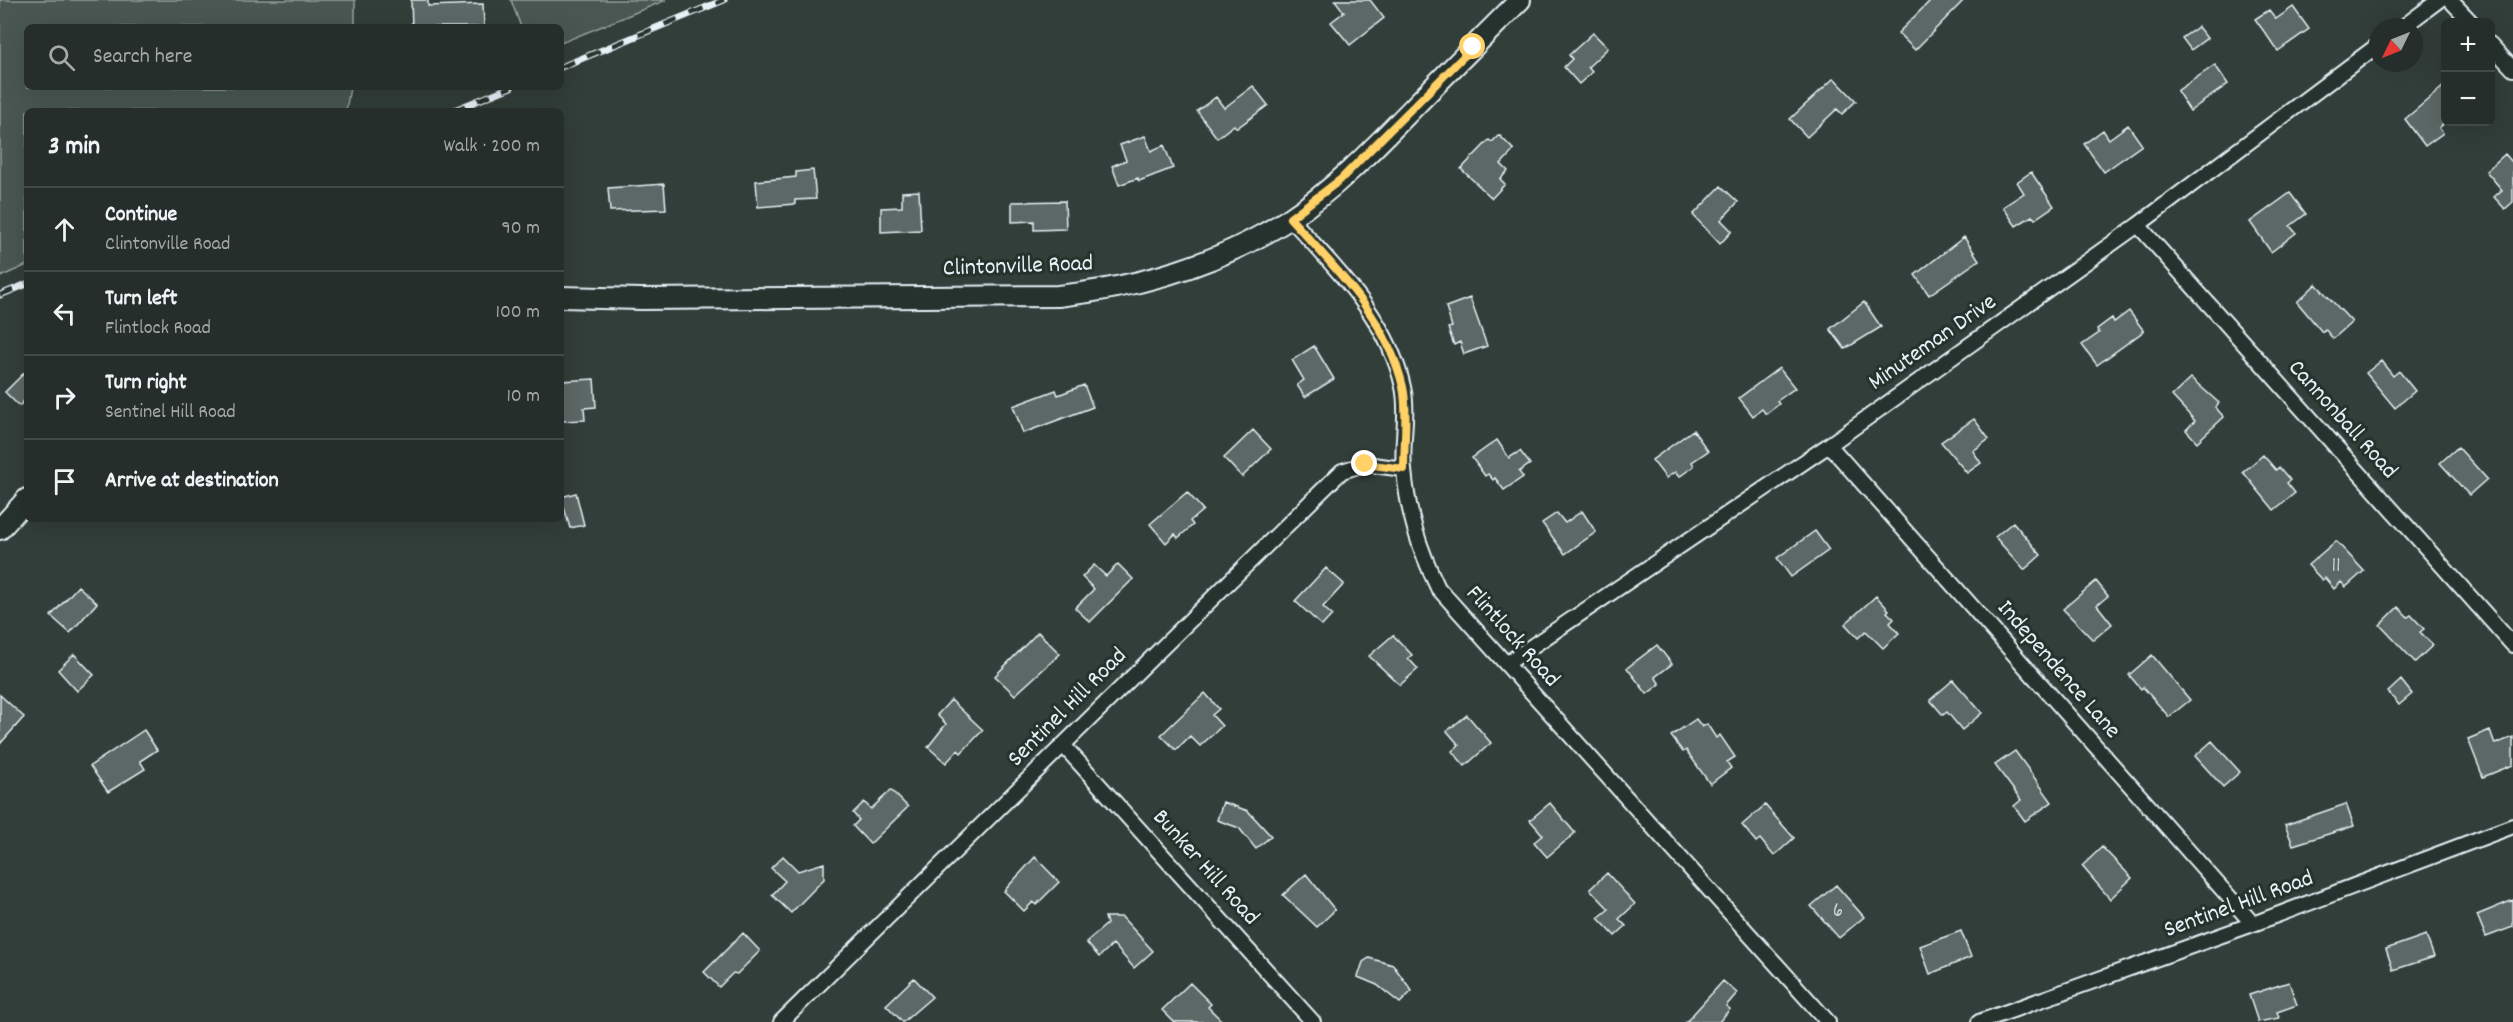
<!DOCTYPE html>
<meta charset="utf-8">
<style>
:root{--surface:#262e2b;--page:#2e3633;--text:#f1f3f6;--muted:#a4a8a9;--line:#424a47}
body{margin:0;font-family:Dekko,sans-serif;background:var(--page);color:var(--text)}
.controls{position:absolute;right:18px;top:18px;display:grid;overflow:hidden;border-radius:9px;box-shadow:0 6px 24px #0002}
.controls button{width:54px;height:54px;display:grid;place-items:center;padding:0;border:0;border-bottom:2px solid var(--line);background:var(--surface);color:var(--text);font:30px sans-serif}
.compass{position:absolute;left:2369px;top:18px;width:54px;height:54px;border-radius:50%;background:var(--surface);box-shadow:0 6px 24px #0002;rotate:227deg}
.stop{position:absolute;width:18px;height:18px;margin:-14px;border:4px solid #ffd166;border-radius:50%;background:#fff}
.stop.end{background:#ffd166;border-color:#fff;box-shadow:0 2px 6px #0008}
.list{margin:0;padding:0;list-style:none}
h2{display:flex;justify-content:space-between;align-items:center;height:78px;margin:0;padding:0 24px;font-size:26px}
h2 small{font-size:20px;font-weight:400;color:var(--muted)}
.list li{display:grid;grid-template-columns:39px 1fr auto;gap:18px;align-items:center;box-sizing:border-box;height:84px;padding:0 24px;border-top:2px solid var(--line)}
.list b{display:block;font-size:22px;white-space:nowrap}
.list p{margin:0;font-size:20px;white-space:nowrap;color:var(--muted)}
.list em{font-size:20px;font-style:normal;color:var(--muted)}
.icon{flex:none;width:33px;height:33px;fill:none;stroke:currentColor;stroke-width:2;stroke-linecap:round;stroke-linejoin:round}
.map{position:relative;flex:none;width:2513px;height:1022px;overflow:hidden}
.search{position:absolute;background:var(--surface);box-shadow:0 6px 24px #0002;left:24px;top:24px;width:540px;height:66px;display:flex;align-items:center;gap:15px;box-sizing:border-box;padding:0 21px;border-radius:9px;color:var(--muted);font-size:22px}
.panel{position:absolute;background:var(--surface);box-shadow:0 6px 24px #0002;left:24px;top:108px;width:540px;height:414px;border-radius:9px}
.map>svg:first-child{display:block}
.green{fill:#495651;stroke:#98a4a4;stroke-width:1.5}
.building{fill:#5c6865;stroke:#e8f1f8;stroke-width:1.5}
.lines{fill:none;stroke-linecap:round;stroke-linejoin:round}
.street-casing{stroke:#e8f1f8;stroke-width:18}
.secondary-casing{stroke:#e8f1f8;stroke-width:24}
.street{stroke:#26332d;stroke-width:14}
.secondary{stroke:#26332d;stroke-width:20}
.rail-casing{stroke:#e8f1f8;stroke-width:7}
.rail{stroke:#26332d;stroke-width:4.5;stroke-dasharray:14;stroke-linecap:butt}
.route{stroke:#ffd166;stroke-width:8}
.labels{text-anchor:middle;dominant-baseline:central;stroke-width:6;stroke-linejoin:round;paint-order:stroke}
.number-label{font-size:21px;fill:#c5cfd3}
.street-label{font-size:24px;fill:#e8f1f8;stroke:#26332d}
</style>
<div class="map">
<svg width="2513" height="1022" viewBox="0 0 2513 1022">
<rect width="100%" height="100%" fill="#323e39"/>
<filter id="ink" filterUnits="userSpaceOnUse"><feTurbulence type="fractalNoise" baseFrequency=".0167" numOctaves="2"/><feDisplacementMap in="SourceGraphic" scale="12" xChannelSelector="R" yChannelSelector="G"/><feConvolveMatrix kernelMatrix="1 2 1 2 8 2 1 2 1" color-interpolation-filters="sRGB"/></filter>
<g filter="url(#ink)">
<!-- green -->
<path class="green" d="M0,0H355V27H27V87H350L346,111H27V265L0,277Z
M511,0H666L561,43V27H521Z"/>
<!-- building -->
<path class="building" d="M411,0H428V6L483,4L484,27H412Z
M1335,0H1370L1384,18L1350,45L1331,22L1344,12Z
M1931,0H1964L1915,50L1898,33Z
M2293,7L2309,29L2278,51L2255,19L2269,10L2276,19Z
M2198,27L2207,38L2191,50L2182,38Z
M1593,33L1608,48L1588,67L1592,72L1579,84L1564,67L1572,59L1569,55Z
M2215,65L2228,84L2190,111L2177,91Z
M1834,78L1856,101L1842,114L1837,109L1807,137L1790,119Z
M2445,85V123L2439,128L2443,133L2425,146L2405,119Z
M1253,86L1268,105L1237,128L1234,125L1217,138L1197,111L1216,97L1224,108Z
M2128,125L2142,145L2104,172L2084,144L2103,130L2109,139Z
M1499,135L1514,150L1501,164L1508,171L1500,179L1505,184L1492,198L1461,169L1489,140L1492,142Z
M1145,136L1151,151L1164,145L1173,168L1139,181L1138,178L1119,185L1112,166L1126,160L1120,145Z
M2505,154L2513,163V202L2505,209L2494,197L2502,190L2486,171Z
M813,170L816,199L795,200V204L758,207L756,181L796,177V172Z
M2031,172L2054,206L2035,219L2032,216L2016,226L2003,207L2024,193L2017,182Z
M664,184L666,209L610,211L608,188Z
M1721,186L1738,202L1721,220L1732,231L1720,244L1693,215Z
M919,191L921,230L881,232V208L902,207V192Z
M2290,193L2306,214L2290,226L2296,233L2271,252L2250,222Z
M1065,201L1066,229L1034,230V221L1012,222V202Z
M1964,237L1979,260L1929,295L1915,275Z
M2316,284L2352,322L2333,339L2325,329L2322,332L2297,302Z
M1470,298L1487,346L1464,354L1460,342L1454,345L1448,328L1452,327L1446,307Z
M1864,302L1881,327L1845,349L1830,329Z
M2129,311L2144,331L2097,365L2082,345L2099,333L2097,329L2112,318L2114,322Z
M1314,346L1334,379L1305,397L1297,385L1304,380L1292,360Z
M2381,361L2393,376L2399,371L2415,391L2395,408L2366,373Z
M1779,368L1795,388L1777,401L1779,404L1766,414L1762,409L1753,416L1739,398Z
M27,370V398L19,406L5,392Z
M2191,378L2219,403L2215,407L2224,417L2197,442L2186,430L2195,421L2172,396Z
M594,379L596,407L584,408L585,420L562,421L561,381Z
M1084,385L1093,407L1023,433L1013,406L1056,390L1058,395Z
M1974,419L1989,439L1973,451L1981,463L1967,473L1941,442Z
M1253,430L1271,449L1242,477L1224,458Z
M1693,430L1708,451L1692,462L1694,466L1679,477L1675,472L1666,478L1652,460Z
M1497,440L1509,458L1520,451L1530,464L1519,472L1523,477L1504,490L1495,478L1493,480L1488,474L1485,476L1472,458Z
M2458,447L2487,479L2469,495L2440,463Z
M2263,455L2276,470L2279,467L2290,480L2287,483L2295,493L2274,510L2243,472Z
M1187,492L1203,510L1190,521L1193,525L1178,538L1175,534L1166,543L1150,524Z
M576,493L584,525L570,528L561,497Z
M1582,511L1596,532L1565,554L1542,523L1557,513L1565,523Z
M2013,522L2041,555L2024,570L1995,537Z
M1815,531L1829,550L1791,577L1777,558Z
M2336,541L2364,571L2346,587L2341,582L2334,589L2325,578L2322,580L2308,565Z
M1118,564L1133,579L1090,622L1075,608L1094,589L1082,577L1094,565L1106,576Z
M1326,568L1344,584L1323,607L1332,615L1322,626L1295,601Z
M2096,581L2108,596L2097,605L2112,624L2093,640L2063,609Z
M78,586L97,603L70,633L51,616Z
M1876,596L1889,610L1887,612L1894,619L1890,623L1899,633L1883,648L1866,631L1858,638L1845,624Z
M2398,607L2408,617L2411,615L2424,629L2420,632L2433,645L2415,662L2380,625Z
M1038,632L1060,654L1015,695L995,676Z
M1393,635L1412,655L1408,658L1418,669L1400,685L1369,656Z
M1657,645L1672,664L1655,677L1660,684L1647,694L1627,668Z
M74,654L94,675L77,691L58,670Z
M2152,655L2190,700L2169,717L2143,687L2141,689L2129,675Z
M1953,680L1982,713L1962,730L1947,712L1943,715L1930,700Z
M2401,680L2412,694L2399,705L2388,692Z
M1205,693L1219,709L1212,715L1222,726L1200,746L1190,736L1176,750L1161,735Z
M0,695L24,717L0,744Z
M951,700L983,730L961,753L958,750L946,763L928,747L946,724L937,715Z
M1467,715L1491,743L1465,766L1452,751L1459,745L1447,731Z
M1696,719L1702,727L1707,724L1716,738L1720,735L1735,757L1727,762L1731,768L1710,784L1686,750L1683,752L1671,736Z
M144,730L157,750L140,761L145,769L108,792L90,766Z
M2490,730L2495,744L2513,737V765L2483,777L2468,739Z
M2212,741L2240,772L2223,787L2195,756Z
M2015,751L2052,802L2025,821L2014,806L2021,800L1995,765Z
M891,790L908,807L870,844L853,826L859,820L853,813L864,802L871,809Z
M1223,802L1248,811L1271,836L1256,849L1239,828L1217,820Z
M1550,803L1575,833L1547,857L1534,842L1543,835L1530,820Z
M2346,804L2354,826L2293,845L2285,825Z
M1765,805L1794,838L1774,856L1760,839L1756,842L1742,825Z
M2102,847L2132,878L2110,899L2082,866Z
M783,856L798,871L824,863V879L791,913L772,895L785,881L771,868Z
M1035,857L1059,882L1036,905L1033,902L1024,911L1004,891Z
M1607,873L1635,904L1619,919L1626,926L1615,936L1598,918L1609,909L1590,889Z
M1306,874L1335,910L1317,927L1283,895Z
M1836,885L1864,917L1839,938L1811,906Z
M2513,900V927L2486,937L2477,915Z
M1105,917H1122L1153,951L1134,968L1113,944L1099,957L1086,942L1107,924Z
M1961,931L1971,957L1930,974L1920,946Z
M743,933L760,951L737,974L733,973L719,987L704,972Z
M2426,935L2434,957L2393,970L2386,949Z
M1369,958L1393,965L1412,991L1400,1003L1377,985L1358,977L1363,962Z
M914,978L932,997L903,1022L886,1005Z
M1723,981L1737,993L1726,1006L1730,1009L1719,1022H1686Z
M2289,982L2297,1005L2277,1012L2279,1018L2258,1022L2249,995Z
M1190,983L1211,1004L1208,1007L1223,1022H1174L1162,1010Z"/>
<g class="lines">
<!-- street casing -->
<g class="street-casing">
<path id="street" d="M2450,0L2471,22
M2403,27L2439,0
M2490,44L2513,69
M1290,218C1336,269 1388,318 1403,387C1409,413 1401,443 1404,470C1408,514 1419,548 1438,588L1828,1022
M2138,225L2513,645
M1829,445L2253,924
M1506,664L1829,445L2138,225L2378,45
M1063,745L1313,1022
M781,1022L1342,471L1365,464L1404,469
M1979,1022L2253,924L2513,826"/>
</g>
<!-- secondary casing -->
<g class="secondary-casing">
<path id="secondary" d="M561,297L641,299L1058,296C1141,287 1219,264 1289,219C1335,189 1373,149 1411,110C1447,73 1483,37 1520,0
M0,529L27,499"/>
</g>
<!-- street -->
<use href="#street" class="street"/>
<!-- secondary -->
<use href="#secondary" class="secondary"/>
<!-- rail casing -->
<g class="rail-casing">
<path id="rail" d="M561,67L724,0
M452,111L511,87
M0,295L27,284"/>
</g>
<!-- rail -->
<use href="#rail" class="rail"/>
</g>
</g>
<g class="lines" filter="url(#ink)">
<!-- route -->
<path class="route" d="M1365,464L1404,469C1404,445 1408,410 1403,387C1387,318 1336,269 1290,218L1340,180L1473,47"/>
</g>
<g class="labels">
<!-- number labels -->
<g class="number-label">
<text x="2336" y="567">11</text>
<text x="1838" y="912">6</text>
</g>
<!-- street labels -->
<g class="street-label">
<text transform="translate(1018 267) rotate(-2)">Clintonville Road</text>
<text transform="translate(1933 343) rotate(-35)">Minuteman Drive</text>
<text transform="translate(2342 420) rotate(48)">Cannonball Road</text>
<text transform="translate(1512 637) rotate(48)">Flintlock Road</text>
<text transform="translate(2058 670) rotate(49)">Independence Lane</text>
<text transform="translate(1068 708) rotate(-45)">Sentinel Hill Road</text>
<text transform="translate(1205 868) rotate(48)">Bunker Hill Road</text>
<text transform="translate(2239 905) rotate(-20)">Sentinel Hill Road</text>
</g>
</g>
</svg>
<div class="controls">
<button>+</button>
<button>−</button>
</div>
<svg class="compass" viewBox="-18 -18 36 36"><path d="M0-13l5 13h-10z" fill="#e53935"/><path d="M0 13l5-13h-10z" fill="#a4a8a9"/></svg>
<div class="stop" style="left:1473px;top:47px"></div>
<div class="stop end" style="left:1365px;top:464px"></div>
<div class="search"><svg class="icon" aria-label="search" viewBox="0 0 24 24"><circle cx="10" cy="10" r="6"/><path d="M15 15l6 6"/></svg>Search here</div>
<section class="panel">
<h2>3 min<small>Walk · 200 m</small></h2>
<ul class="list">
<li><svg class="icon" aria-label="ahead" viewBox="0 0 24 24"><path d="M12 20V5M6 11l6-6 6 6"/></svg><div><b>Continue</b><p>Clintonville Road</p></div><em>90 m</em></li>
<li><svg class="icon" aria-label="left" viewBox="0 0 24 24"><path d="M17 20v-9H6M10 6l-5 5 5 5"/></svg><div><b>Turn left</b><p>Flintlock Road</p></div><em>100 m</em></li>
<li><svg class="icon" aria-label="right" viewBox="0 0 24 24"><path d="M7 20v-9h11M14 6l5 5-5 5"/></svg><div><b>Turn right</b><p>Sentinel Hill Road</p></div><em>10 m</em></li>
<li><svg class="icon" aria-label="arrive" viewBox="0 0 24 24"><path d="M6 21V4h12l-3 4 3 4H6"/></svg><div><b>Arrive at destination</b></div></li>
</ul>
</section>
</div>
